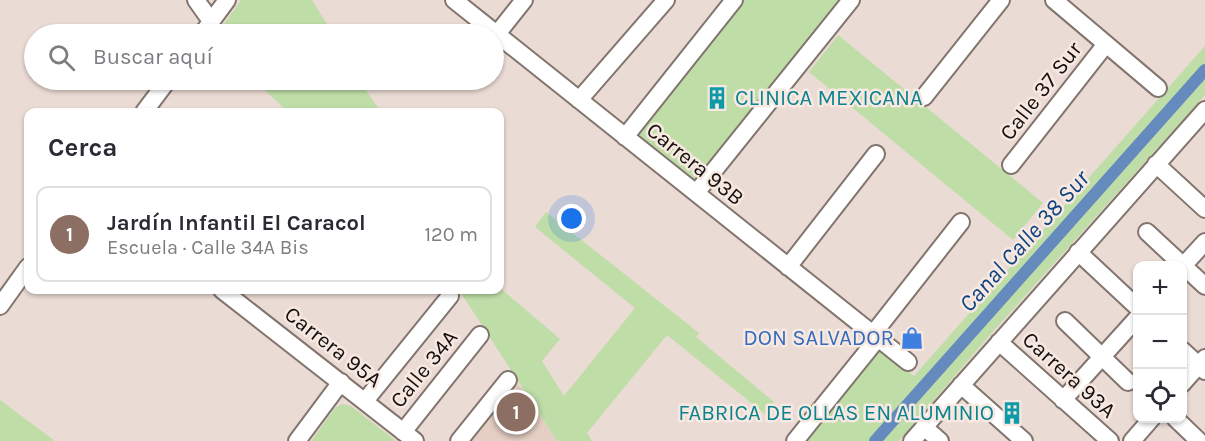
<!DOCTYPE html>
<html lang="es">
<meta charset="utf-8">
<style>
:root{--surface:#fff;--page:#f7f7f7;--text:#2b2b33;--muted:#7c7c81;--line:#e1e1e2;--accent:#2374df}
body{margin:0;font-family:Karla,sans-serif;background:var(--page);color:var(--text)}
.controls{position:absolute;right:18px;bottom:18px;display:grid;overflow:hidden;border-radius:12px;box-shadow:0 2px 4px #0004}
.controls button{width:54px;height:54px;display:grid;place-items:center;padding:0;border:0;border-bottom:2px solid var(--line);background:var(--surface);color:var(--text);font:30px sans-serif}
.you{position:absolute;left:572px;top:219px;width:21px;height:21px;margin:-15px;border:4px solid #fff;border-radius:50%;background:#1a73e8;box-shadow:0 0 0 9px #1a73e833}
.badge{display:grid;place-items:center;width:39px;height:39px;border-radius:50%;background:var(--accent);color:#fff;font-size:20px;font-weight:700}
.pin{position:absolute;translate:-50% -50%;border:3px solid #fff;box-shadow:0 2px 6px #0006}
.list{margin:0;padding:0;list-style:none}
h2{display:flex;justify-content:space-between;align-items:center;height:78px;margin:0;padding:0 24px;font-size:26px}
h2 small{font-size:20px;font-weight:400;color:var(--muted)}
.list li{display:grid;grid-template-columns:39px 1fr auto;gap:18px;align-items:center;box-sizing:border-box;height:96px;margin:0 12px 12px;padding:0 12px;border:2px solid var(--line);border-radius:12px}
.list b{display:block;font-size:22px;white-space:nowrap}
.list p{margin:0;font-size:20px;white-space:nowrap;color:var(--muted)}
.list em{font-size:20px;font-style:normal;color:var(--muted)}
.icon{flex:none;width:33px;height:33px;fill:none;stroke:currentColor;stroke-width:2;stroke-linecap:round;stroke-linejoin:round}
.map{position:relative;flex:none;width:1205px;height:441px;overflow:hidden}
.search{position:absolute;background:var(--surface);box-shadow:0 2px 4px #0004;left:24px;top:24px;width:480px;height:66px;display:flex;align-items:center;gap:15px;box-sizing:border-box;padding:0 21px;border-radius:33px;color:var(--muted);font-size:22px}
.panel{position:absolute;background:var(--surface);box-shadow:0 2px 4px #0004;left:24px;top:108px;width:480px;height:186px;border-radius:12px}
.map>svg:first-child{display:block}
.built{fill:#e5cfc4}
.green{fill:#bfdda7}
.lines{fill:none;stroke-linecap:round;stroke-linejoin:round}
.canal{stroke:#658bbe;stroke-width:12}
.minor-casing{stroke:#82756e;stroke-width:20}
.minor{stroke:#fff;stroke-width:16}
.labels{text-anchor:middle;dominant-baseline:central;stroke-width:5;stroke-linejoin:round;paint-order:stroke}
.street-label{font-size:22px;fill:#15100e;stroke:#f7e9e1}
.culture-label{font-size:22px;fill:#0d838f;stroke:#f7e9e1;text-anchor:start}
.shop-label{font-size:22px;fill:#366cbe;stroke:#f7e9e1;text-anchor:end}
.water-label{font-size:24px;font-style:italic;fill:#0e4382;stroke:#f7e9e1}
</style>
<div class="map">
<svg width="1205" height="441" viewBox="0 0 1205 441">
<rect width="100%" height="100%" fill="#eadbd4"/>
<!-- built -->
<path class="built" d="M518,383L557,441H471Z"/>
<!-- green -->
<path class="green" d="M241,0H312L333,34H217Z
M742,0H844L696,184L634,134Z
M838,35L1043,203L1013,240L809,72Z
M1205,46V95L989,336L899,441H801L878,347L914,376Z
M254,80H359L381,112H288Z
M546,212L699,333L696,337L774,402L765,414L667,335L587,433L592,441H557L459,290L500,288L560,339L542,361L564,396L635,308L535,227Z
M0,400L55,441H0Z
M342,404L351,406L396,441H311L335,408Z"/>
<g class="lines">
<!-- canal -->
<path class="canal" d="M875,441L1205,70"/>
<!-- minor casing -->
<g class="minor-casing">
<path id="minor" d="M196,0L211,21
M454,0L908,362
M1054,0L1158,88
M202,34L227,0
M497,34L524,0
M924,97L1001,0
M579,100L666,0
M144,112L168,80
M625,137L734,0
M1156,164L1205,209
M1011,165L1106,44
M696,193L851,0
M1147,232L1205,286
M1078,252L1138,308
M788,267L876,154
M1182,267L1205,242
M222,290L415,441
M0,306L28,267
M1065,321L1128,382
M873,334L961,222
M999,342L1110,441
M1182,350L1205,371
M1182,384L1205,358
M961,385L1024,441
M1063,400L1138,317
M365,401L450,296
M1175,418L1199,441
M924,427L940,441
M403,432L480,335
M297,441L341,382
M459,441L508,380
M795,441L878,338
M912,441L1205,110
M1132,441L1152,418"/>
</g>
<!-- minor -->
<use href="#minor" class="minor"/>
</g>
<!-- icons -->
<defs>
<g id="building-bare" transform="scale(1.8)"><path d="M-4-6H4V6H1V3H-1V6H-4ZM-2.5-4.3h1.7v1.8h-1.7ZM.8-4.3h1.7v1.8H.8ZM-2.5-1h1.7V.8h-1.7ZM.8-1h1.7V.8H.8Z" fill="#0f9aa8" stroke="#f7e9e1" stroke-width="2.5" paint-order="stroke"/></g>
<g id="shop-bare" transform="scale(1.8)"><path d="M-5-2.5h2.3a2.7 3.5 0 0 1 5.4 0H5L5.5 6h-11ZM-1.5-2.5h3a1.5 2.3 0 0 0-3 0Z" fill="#3f7fe0" stroke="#f7e9e1" stroke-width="2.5" paint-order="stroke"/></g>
</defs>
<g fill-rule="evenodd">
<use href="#building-bare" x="717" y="98"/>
<use href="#shop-bare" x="912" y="338"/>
<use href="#building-bare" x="1012" y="413"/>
</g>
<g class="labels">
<!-- street labels -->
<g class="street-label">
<text transform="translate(1041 91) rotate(-52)">Calle 37 Sur</text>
<text transform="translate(695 164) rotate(39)">Carrera 93B</text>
<text transform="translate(333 347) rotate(38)">Carrera 95A</text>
<text transform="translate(424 369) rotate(-51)">Calle 34A</text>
<text transform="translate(1069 375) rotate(42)">Carrera 93A</text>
</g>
<!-- culture labels -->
<g class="culture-label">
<text x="735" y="98">CLINICA MEXICANA</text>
<text x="994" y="413" text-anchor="end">FABRICA DE OLLAS EN ALUMINIO</text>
</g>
<!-- shop labels -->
<g class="shop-label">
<text x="894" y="338">DON SALVADOR</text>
</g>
<!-- water labels -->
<g class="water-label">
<text transform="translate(1024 241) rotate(-48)">Canal Calle 38 Sur</text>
</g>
</g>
</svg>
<div class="controls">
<button>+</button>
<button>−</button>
<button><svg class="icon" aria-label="locate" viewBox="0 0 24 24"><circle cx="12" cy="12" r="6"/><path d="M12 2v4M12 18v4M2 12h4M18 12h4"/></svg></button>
</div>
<div class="you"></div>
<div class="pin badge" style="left:516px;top:412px;background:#8d6e63">1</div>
<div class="search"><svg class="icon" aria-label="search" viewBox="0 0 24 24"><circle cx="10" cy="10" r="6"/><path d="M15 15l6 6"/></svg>Buscar aquí</div>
<section class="panel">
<h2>Cerca<small></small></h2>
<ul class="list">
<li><span class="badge" style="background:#8d6e63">1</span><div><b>Jardín Infantil El Caracol</b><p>Escuela · Calle 34A Bis</p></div><em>120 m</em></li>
</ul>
</section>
</div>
